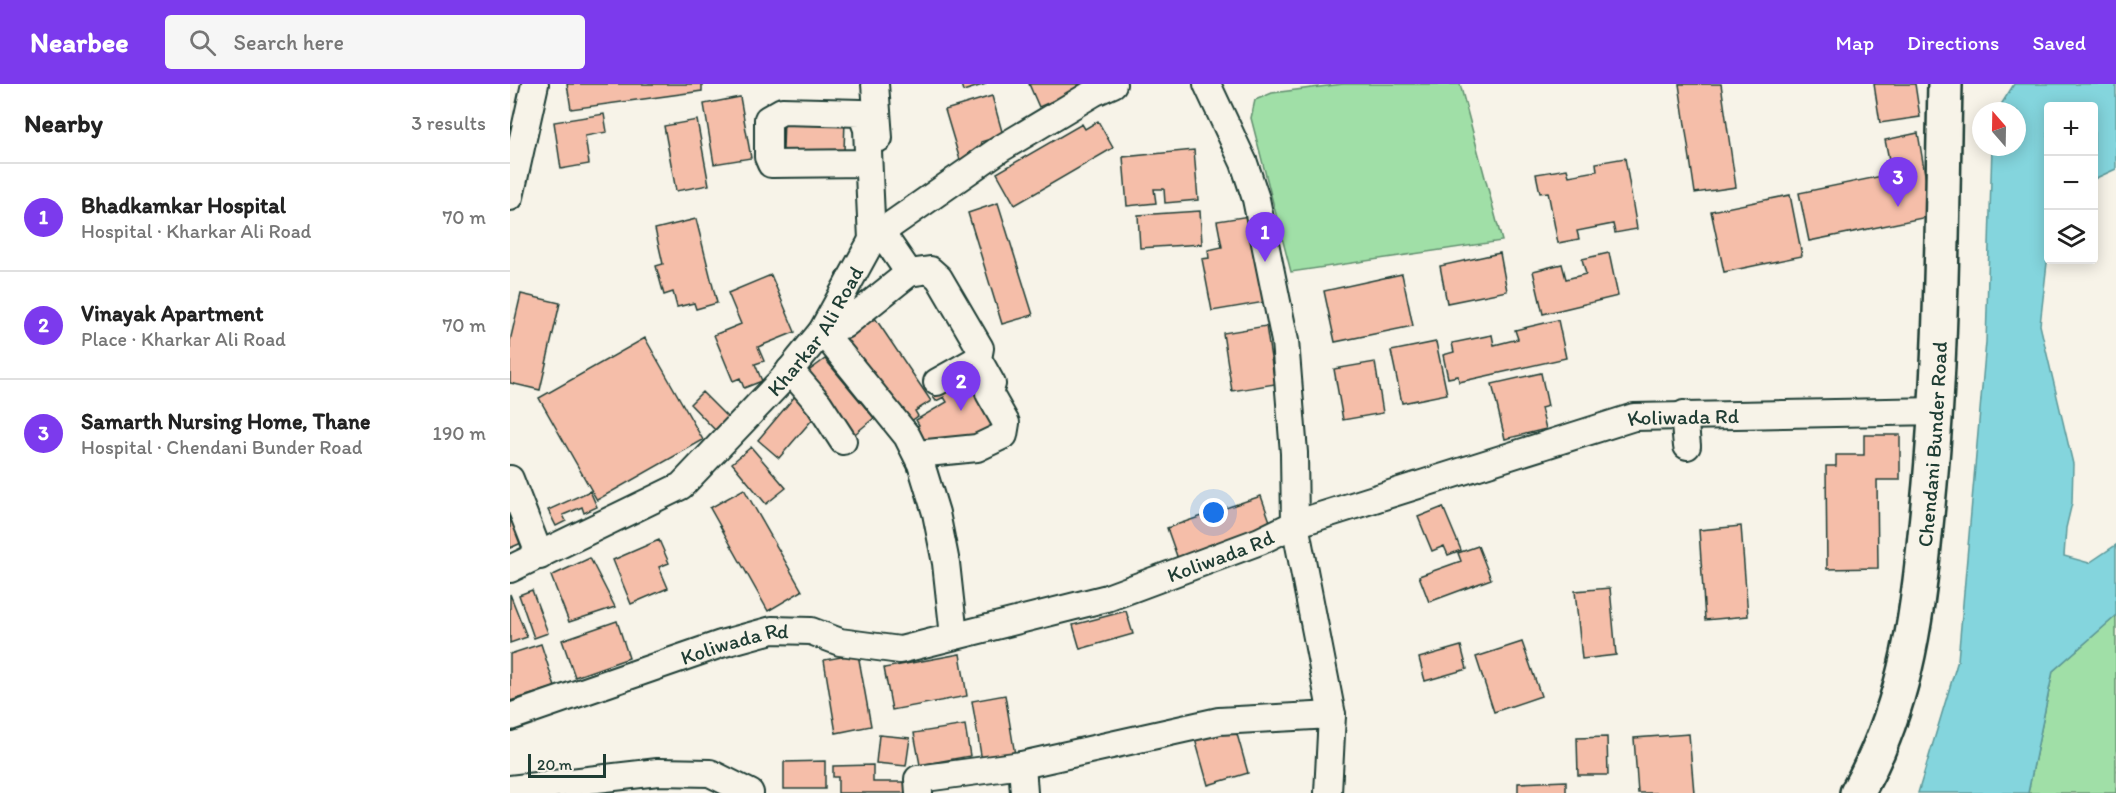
<!DOCTYPE html>
<meta charset="utf-8">
<style>
:root{--surface:#fff;--page:#f6f6f6;--text:#222;--muted:#767676;--line:#e0e0e0;--accent:#7c3aed}
body{margin:0;font-family:Itim,sans-serif;background:var(--page);color:var(--text)}
.controls{position:absolute;right:18px;top:18px;display:grid;overflow:hidden;border-radius:6px;box-shadow:0 3px 15px #0003}
.controls button{width:54px;height:54px;display:grid;place-items:center;padding:0;border:0;border-bottom:2px solid var(--line);background:var(--surface);color:var(--text);font:30px sans-serif}
.compass{position:absolute;left:1462px;top:18px;width:54px;height:54px;border-radius:50%;background:var(--surface);box-shadow:0 3px 15px #0003;rotate:340deg}
.scale{position:absolute;left:18px;bottom:15px;width:78px;box-sizing:border-box;padding-left:6px;border:3px solid #1f3d34;border-top:0;font-size:16px;line-height:21px;white-space:nowrap;color:#1f3d34;-webkit-text-stroke:4px #f7f3e8;paint-order:stroke}
.you{position:absolute;left:704px;top:429px;width:21px;height:21px;margin:-15px;border:4px solid #fff;border-radius:50%;background:#1a73e8;box-shadow:0 0 0 9px #1a73e833}
.badge{display:grid;place-items:center;width:39px;height:39px;border-radius:50%;background:var(--accent);color:#fff;font-size:20px;font-weight:700}
.pin{position:absolute;translate:-50% -50px;filter:drop-shadow(0 2px 3px #0008)}
.pin::after{content:'';position:absolute;top:32px;width:21px;height:18px;background:inherit;clip-path:polygon(0 0,100% 0,50% 100%)}
.list{margin:0;padding:0;list-style:none}
h2{display:flex;justify-content:space-between;align-items:center;height:78px;margin:0;padding:0 24px;font-size:26px}
h2 small{font-size:20px;font-weight:400;color:var(--muted)}
.list li{display:grid;grid-template-columns:39px 1fr auto;gap:18px;align-items:center;box-sizing:border-box;height:108px;padding:0 24px;border-top:2px solid var(--line)}
.list b{display:block;font-size:22px;white-space:nowrap}
.list p{margin:0;font-size:20px;white-space:nowrap;color:var(--muted)}
.list em{font-size:20px;font-style:normal;color:var(--muted)}
.icon{flex:none;width:33px;height:33px;fill:none;stroke:currentColor;stroke-width:2;stroke-linecap:round;stroke-linejoin:round}
.map{position:relative;flex:none;width:1606px;height:709px;overflow:hidden}
header{display:flex;align-items:center;gap:36px;box-sizing:border-box;height:84px;padding:0 30px;background:var(--accent);color:#fff}
header strong{font-size:28px}
nav{display:flex;gap:33px;margin-inline-start:auto;font-size:21px}
.search{width:420px;height:54px;background:var(--page);display:flex;align-items:center;gap:15px;box-sizing:border-box;padding:0 21px;border-radius:6px;color:var(--muted);font-size:22px}
main{display:flex}
aside{flex:1;background:var(--surface)}
.map>svg:first-child{display:block}
.green{fill:#a0dfa7;stroke:#608e6e;stroke-width:1.5}
.water{fill:#84d5dd;stroke:#5c9899;stroke-width:1.5}
.building{fill:#f5bea9;stroke:#1f3d34;stroke-width:1.5}
.lines{fill:none;stroke-linecap:round;stroke-linejoin:round}
.minor-casing{stroke:#1f3d34;stroke-width:30}
.secondary-casing{stroke:#1f3d34;stroke-width:38}
.minor{stroke:#f7f3e8;stroke-width:26}
.secondary{stroke:#f7f3e8;stroke-width:33}
.labels{text-anchor:middle;dominant-baseline:central;stroke-width:5;stroke-linejoin:round;paint-order:stroke}
.street-label{font-size:21px;fill:#1f3d34;stroke:#f7f3e8}
</style>
<header>
<strong>Nearbee</strong>
<div class="search"><svg class="icon" aria-label="search" viewBox="0 0 24 24"><circle cx="10" cy="10" r="6"/><path d="M15 15l6 6"/></svg>Search here</div>
<nav><a>Map</a><a>Directions</a><a>Saved</a></nav>
</header>
<main>
<aside>
<h2>Nearby<small>3 results</small></h2>
<ul class="list">
<li><span class="badge">1</span><div><b>Bhadkamkar Hospital</b><p>Hospital · Kharkar Ali Road</p></div><em>70 m</em></li>
<li><span class="badge">2</span><div><b>Vinayak Apartment</b><p>Place · Kharkar Ali Road</p></div><em>70 m</em></li>
<li><span class="badge">3</span><div><b>Samarth Nursing Home, Thane</b><p>Hospital · Chendani Bunder Road</p></div><em>190 m</em></li>
</ul>
</aside>
<div class="map">
<svg width="1606" height="709" viewBox="0 0 1606 709">
<rect width="100%" height="100%" fill="#f7f3e8"/>
<filter id="ink" filterUnits="userSpaceOnUse"><feTurbulence type="fractalNoise" baseFrequency=".0167" numOctaves="2"/><feDisplacementMap in="SourceGraphic" scale="12" xChannelSelector="R" yChannelSelector="G"/><feConvolveMatrix kernelMatrix="1 2 1 2 8 2 1 2 1" color-interpolation-filters="sRGB"/></filter>
<g filter="url(#ink)">
<!-- green -->
<path class="green" d="M833,0H950L992,157L781,188L741,34L745,16L762,9Z
M1606,532V709H1518L1543,587Z"/>
<!-- water -->
<path class="water" d="M1504,0H1606V85L1584,95V22H1538V170L1530,241L1563,380L1562,419L1556,444L1554,472L1579,479L1606,461V532L1543,587L1518,709H1408L1448,576L1476,258L1482,63H1507V27H1487Z"/>
<!-- building -->
<path class="building" d="M57,0H192V7L61,25Z
M451,0H476L453,7Z
M519,0H581L529,23Z
M1169,0H1211L1226,103L1185,109Z
M1364,0H1405L1410,33L1370,39Z
M482,12L493,51L471,58L475,69L450,76L435,26Z
M230,13L241,74L204,80L194,20Z
M94,30L97,48L75,52L79,80L51,85L44,38Z
M274,34L335,36L334,67L273,66Z
M187,36L199,101L166,107L154,42Z
M588,37L603,64L505,121L487,89L572,40L575,45Z
M1408,49L1422,132L1299,157L1289,109L1382,90L1375,56Z
M684,66L688,116L655,119L654,105H644L646,119L617,122L613,73Z
M1115,74L1127,145L1105,149L1103,140L1067,147L1069,155L1048,159L1038,108L1030,109L1026,90L1057,85L1059,92L1087,87L1086,79Z
M1280,111L1292,172L1214,188L1201,127Z
M488,119L523,231L492,240L458,129Z
M690,127L692,160L630,164L628,131Z
M739,132L755,218L702,227L692,175L699,174L698,166L712,163L707,137Z
M186,135L207,219L186,225L184,219L167,223L163,208L154,211L146,182L153,180L145,145Z
M990,169L997,207L937,219L930,182Z
M1099,169L1108,212L1033,230L1023,187L1052,180L1056,195L1076,190L1072,175Z
M892,190L903,242L825,258L814,207Z
M261,191L285,248L248,263L254,277L245,280L252,297L234,304L230,294L223,297L204,251L231,240L218,209Z
M11,210L50,219L30,306L0,299V257Z
M363,231L421,317L405,327L408,332L394,342L333,251Z
M1048,236L1056,274L949,298L948,292L938,294L933,271L944,268L942,259L982,251L984,261L1008,255L1005,246Z
M756,242L765,300L722,307L713,249Z
M135,254L193,356L87,416L29,314Z
M926,258L937,310L892,319L881,267Z
M315,275L364,334L340,354L296,289Z
M865,278L873,329L833,336L824,285Z
M466,281L475,297L465,303L489,338L459,356L456,351L436,363L419,365L405,343L409,341L406,336L437,318L434,313L426,317L423,313L426,311L424,303Z
M1031,289L1038,322L1031,324L1036,345L995,355L982,300Z
M192,308L220,336L207,348L180,320Z
M286,311L307,330L269,374L248,356Z
M1354,351H1390V396H1367L1368,484L1317,485L1316,382H1326V371H1354Z
M241,363L276,404L256,420L222,379Z
M234,405L292,507L258,527L200,424Z
M80,407L87,423L74,429L72,423L53,431L56,437L46,442L38,426Z
M0,411L18,456L0,464Z
M751,412L762,443L668,475L657,444Z
M933,423L951,466L938,471L934,462L922,467L908,433Z
M1231,442L1238,532L1195,536L1189,446Z
M149,456L159,479L149,483L158,504L121,520L103,476Z
M968,462L981,495L919,518L909,492L951,477L948,469Z
M80,474L105,523L59,538L41,492Z
M1100,504L1106,571L1072,575L1065,507Z
M22,506L38,549L24,554L9,511Z
M0,510L17,553L0,559Z
M616,527L623,550L570,565L563,541Z
M107,537L119,574L65,593L52,556Z
M1012,558L1031,612L984,628L966,573Z
M31,560L45,603L0,617V570Z
M951,562L957,585L915,597L909,574Z
M348,570L361,642L326,649L314,576Z
M450,570L457,612L382,626L374,584Z
M495,611L505,671L472,677L462,617Z
M455,641L460,672L410,681L404,649Z
M725,643L738,689L698,701L685,655Z
M1179,650L1184,709H1128L1124,654Z
M369,651L400,654L396,682L366,679Z
M1097,653L1098,691H1068L1067,654Z
M315,677V705H274V678Z
M363,681V698H402V709H328V693H323V682Z
M1056,697V709H1008V699Z"/>
<g class="lines">
<!-- minor casing -->
<g class="minor-casing">
<g id="minor">
<path d="M365,0L369,54"/>
<path d="M697,0L734,79L746,115L775,257L784,369L785,440L822,631L818,709"/>
<path d="M358,79L261,80L258,73V35L272,27L351,29L357,45L362,156"/>
<path d="M0,113L25,0"/>
<path d="M371,148L399,189L420,186L429,194L470,264L468,275L482,300L479,309L496,339L494,351L467,364L417,369"/>
<path d="M334,241L399,189"/>
<path d="M312,247L397,352L411,380L426,429L436,479L444,552"/>
<path d="M280,286L309,320L333,357"/>
<path d="M427,298L468,275"/>
<path d="M1174,330L1177,362"/>
<path d="M0,395L30,472"/>
<path id="s1" d="M0,485L171,402L272,296L312,247L362,156L371,148L490,65L585,8L603,0"/>
<path id="s2" d="M0,633L211,560L262,546L301,547L330,558L390,566L597,514L750,457L785,440L1124,333L1428,327"/>
<path d="M512,681L514,709"/>
<path d="M0,705L148,688L200,689L240,709"/>
<path d="M409,709L408,695L512,681L709,637L822,631"/>
</g>
</g>
<!-- secondary casing -->
<g class="secondary-casing">
<g id="secondary">
<path id="s3" d="M1347,709C1399,617 1408,525 1418,421C1432,281 1432,141 1435,0"/>
</g>
</g>
<!-- minor -->
<use href="#minor" class="minor"/>
<!-- secondary -->
<use href="#secondary" class="secondary"/>
</g>
</g>
<g class="labels">
<!-- street labels -->
<g class="street-label">
<text stroke="none"><textPath href="#s1" startOffset="396">Kharkar Ali Road</textPath></text>
<text stroke="none"><textPath href="#s2" startOffset="1227">Koliwada Rd</textPath></text>
<text stroke="none"><textPath href="#s3" startOffset="360">Chendani Bunder Road</textPath></text>
<text stroke="none"><textPath href="#s2" startOffset="741">Koliwada Rd</textPath></text>
<text stroke="none"><textPath href="#s2" startOffset="237">Koliwada Rd</textPath></text>
</g>
</g>
</svg>
<div class="controls">
<button>+</button>
<button>−</button>
<button><svg class="icon" aria-label="layers" viewBox="0 0 24 24"><path d="M12 4l9 5-9 5-9-5zM3 14l9 5 9-5"/></svg></button>
</div>
<svg class="compass" viewBox="-18 -18 36 36"><path d="M0-13l5 13h-10z" fill="#e53935"/><path d="M0 13l5-13h-10z" fill="#767676"/></svg>
<div class="scale">20 m</div>
<div class="you"></div>
<div class="pin badge" style="left:755px;top:178px">1</div>
<div class="pin badge" style="left:451px;top:327px">2</div>
<div class="pin badge" style="left:1388px;top:123px">3</div>
</div>
</main>
